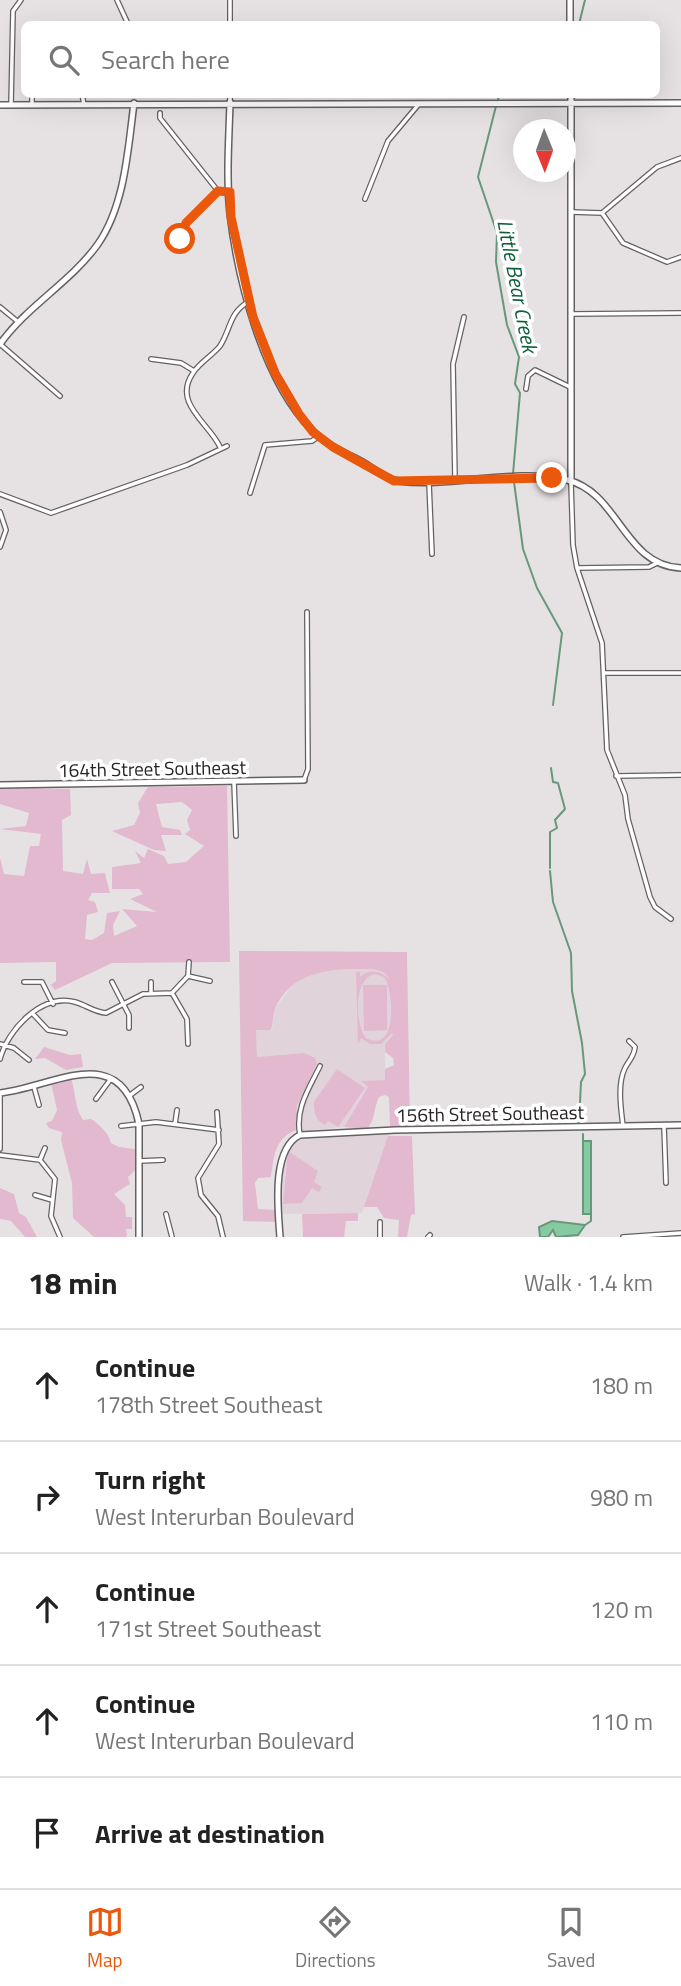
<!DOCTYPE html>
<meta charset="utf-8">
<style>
:root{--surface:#fff;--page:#f2f2f2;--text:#222;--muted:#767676;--line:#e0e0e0;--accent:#ea580c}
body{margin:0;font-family:"Titillium Web",sans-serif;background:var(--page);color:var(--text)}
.compass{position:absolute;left:513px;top:119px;width:63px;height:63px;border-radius:50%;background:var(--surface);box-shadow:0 7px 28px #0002;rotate:179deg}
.stop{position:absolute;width:21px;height:21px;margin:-16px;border:5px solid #ea580c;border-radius:50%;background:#fff}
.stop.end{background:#ea580c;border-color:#fff;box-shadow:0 2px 7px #0008}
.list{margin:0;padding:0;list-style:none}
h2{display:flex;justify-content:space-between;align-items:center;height:91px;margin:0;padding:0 28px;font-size:30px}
h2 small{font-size:23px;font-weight:400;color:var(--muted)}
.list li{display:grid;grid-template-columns:46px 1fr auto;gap:21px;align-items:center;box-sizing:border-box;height:112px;padding:0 28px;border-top:2px solid var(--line)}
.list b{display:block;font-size:26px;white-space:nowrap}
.list p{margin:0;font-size:23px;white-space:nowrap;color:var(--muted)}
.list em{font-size:23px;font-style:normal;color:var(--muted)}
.icon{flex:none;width:38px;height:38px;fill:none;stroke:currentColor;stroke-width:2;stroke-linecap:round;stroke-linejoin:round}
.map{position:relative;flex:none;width:681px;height:1237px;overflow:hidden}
.search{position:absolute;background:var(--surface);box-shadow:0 7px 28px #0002;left:21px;right:21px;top:21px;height:77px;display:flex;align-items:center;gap:18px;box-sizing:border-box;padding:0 24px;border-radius:10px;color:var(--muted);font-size:26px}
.sheet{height:651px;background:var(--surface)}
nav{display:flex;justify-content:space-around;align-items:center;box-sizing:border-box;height:98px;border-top:2px solid var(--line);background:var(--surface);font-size:19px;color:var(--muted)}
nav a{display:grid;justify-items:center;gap:4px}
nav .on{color:var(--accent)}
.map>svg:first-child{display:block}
.built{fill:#e0d4da}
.green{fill:#e2b9cf;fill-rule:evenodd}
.water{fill:#85caa1;stroke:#68987c;stroke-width:2}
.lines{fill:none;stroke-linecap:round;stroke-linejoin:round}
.stream{stroke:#68987c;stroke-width:2}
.minor-casing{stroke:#656163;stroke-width:6}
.tertiary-casing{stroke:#656163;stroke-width:8}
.minor{stroke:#fff;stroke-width:3.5}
.tertiary{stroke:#fff;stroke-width:5}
.route{stroke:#ea580c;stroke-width:9}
.labels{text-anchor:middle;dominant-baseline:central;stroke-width:7;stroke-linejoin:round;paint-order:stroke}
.street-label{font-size:19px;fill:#262425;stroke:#fff}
.water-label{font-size:21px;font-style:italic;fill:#0e613b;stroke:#fff}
</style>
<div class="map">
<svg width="681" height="1237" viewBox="0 0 681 1237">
<rect width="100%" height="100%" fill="#e6e2e4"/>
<!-- built -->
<path class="built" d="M332,969H377L390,978L393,1035L385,1044V1080L363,1082L369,1086L344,1127L301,1131L303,1104L323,1067L304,1053L257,1057L256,1030H272L275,1009L290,988L308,973Z
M390,1133L362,1213L283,1214L280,1197L284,1159L286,1151L295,1140Z"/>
<!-- green -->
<path class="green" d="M227,786L230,962L112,963L55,990L51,985L56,981V962L0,963V858L4,874L24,876L30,846H39L41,834L0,829L26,826L29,813L0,804V788L70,789L71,815L62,820L63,871L83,874L87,859L91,874L105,873L110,893H92L88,900L95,902L98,912L87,915L85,939L92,940L104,933L107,913L120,911L113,925L114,936L137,926L122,909L157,912L130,899L143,894L139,889H112V867L141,863L135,851L144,858L148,849L164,856L168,864L186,862L204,846L185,834L190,830L187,820L192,810L182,802L156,804L162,827L180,830L182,835H161L166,851L154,850L112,831L134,825L140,813L138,803L148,787Z
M239,951L407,952L410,1127H390L389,1097L385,1095L379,1097C373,1109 376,1119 367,1129L344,1127L368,1087L361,1081L385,1080V1069L394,1065L393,1058L385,1052V1044L393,1035L392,1033L381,1044H370L361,1038L358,1044L356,972H360V977C371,968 381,971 390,980C383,967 370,969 357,969C324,969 290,974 275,1009C273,1015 273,1024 271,1030H256L257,1057L304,1053L315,1058L317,1064L297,1106L296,1130C274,1139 274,1157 271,1177L258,1178L255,1183L258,1209L275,1210L276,1222L243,1221ZM375,974L384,977C394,990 398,1055 366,1038C355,1024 353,978 375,974Z
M363,985H387V1030L364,1031Z
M44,1047L70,1055L81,1054L83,1067L66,1070L45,1058L35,1059Z
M337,1069L365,1088L338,1127L328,1121L325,1125C315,1120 314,1113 314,1102Z
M71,1078C76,1093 74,1106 83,1120L91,1119C99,1124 109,1133 111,1143L119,1147L135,1149V1170L128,1177L130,1184L114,1194L125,1205L126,1217H132V1229H126L127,1237H94L73,1218L72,1183L61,1140L62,1132L49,1128L46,1123L52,1121L57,1110L51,1083Z
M388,1136H412L415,1214L411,1215L407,1237H398L399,1220L384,1218L377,1207H364Z
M288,1151L318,1171L314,1182L322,1187L319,1192L312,1188L302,1203L283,1204Z
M0,1188L14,1194L19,1213L26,1217L37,1237H25L11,1221L0,1219Z
M358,1213V1221H346L344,1237H303L302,1214Z"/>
<!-- water -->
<path class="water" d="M583,1141H591V1214H583Z
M552,1221L585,1225L578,1235L556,1237L553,1230L548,1237H540L539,1227Z"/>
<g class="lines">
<!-- stream -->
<path class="stream" d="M579,24L585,0
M498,99L500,94
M496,106L478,177L497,233L496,262L507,325L519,357L515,384L520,393L513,474
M514,482L523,549L537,588L562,633L553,705
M550,868V832L557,828L555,820L565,809L558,783L553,782L551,768
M550,871L553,902L571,953L572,991L582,1043L585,1074L581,1082L579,1124
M583,1134V1141
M585,1225L591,1221V1214"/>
<!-- minor casing -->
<g class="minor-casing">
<path id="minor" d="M117,0L128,24
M230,24V0
M32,94V105
M82,94L84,105
M230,102V94
M11,105L13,11L21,0
M160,113V118L218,191H228
M365,199L388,141L419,104
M571,212L602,213
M602,213L623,243L667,262L681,257
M602,213L657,167L681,158
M180,238L186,223L218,191
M0,307L17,321
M571,314L681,313
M0,344L60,396
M151,359L181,363L194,371
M526,389L528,376L535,370L570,387
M220,447C209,423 172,403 193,373C200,362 212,356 220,346C231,329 229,313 248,302
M455,480L453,364L464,317
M429,483L432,554
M571,483L573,545L577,568L602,643L607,750L625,795L628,819L650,897L655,907L671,919
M250,493L265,445L312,441L319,436
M0,494L51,513L187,465L227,446
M0,512L6,530L0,547
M577,568L649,567L657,563
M604,673H681
M616,776L681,775
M304,780L308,769L307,612
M234,782L236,836
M188,976L210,981
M188,976L189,962
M24,982H42L53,1004
M112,982L129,1015V1028
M151,993V982
M172,993L187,1019L188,1044
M33,1014L48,1030L65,1033
M0,1044L14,1048L29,1060
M0,1059C7,1031 41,993 75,1002C86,1005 94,1012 106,1013L143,994L172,993L188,976
M34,1087L39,1105
M0,1095V1149
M129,1096L141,1087
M96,1099L110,1080
M217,1112L219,1144L198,1178L201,1195L218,1216L223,1237
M175,1124L177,1110
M121,1126L156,1122L219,1130
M623,1126C621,1109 617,1084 625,1068C629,1060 634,1057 635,1047L629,1041
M664,1126L666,1183
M300,1135C295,1109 308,1090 320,1066
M0,1155L40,1160
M40,1160L55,1179L51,1216L60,1237
M40,1160L45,1148
M139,1161L163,1160
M35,1195L52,1200
M166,1214L172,1237
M380,1237V1222
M428,1237L430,1235
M623,1237L681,1233"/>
</g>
<!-- tertiary casing -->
<g class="tertiary-casing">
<path id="tertiary" d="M570,0V24
M571,94V481
M230,102C229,139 226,177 230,214C238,280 263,381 312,430C325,444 343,452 361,461C372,467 385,479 398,481C452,488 514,468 567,480C619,492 624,566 681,568
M0,105L681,103
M0,344C27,306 71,282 98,244C125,205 128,149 134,103
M0,785L304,780
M0,1093C52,1088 121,1038 139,1124V1237
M280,1237C278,1209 271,1149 300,1135L395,1130L681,1125"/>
</g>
<!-- minor -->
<use href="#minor" class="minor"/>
<!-- tertiary -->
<use href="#tertiary" class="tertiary"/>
</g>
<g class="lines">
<!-- route -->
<path class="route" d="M180,239L186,223L218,191L230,192L231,217L253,317L275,373L299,414L313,432L333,447L394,481L552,478"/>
</g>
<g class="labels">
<!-- street labels -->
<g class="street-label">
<text transform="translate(152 768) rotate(-1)">164th Street Southeast</text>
<text transform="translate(490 1113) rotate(-1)">156th Street Southeast</text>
</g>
<!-- water labels -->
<g class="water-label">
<text transform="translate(518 286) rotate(79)">Little Bear Creek</text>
</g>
</g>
</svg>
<svg class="compass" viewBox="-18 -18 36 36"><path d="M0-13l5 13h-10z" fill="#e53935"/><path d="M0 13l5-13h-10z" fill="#767676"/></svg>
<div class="stop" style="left:180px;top:239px"></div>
<div class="stop end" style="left:552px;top:478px"></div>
<div class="search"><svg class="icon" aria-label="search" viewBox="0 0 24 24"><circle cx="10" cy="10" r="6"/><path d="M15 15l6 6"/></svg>Search here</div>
</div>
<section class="sheet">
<h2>18 min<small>Walk · 1.4 km</small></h2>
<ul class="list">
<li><svg class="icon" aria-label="ahead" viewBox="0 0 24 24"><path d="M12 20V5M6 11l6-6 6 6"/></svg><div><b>Continue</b><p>178th Street Southeast</p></div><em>180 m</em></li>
<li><svg class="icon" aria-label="right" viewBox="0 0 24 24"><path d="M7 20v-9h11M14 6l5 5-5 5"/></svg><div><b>Turn right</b><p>West Interurban Boulevard</p></div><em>980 m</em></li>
<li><svg class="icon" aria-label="ahead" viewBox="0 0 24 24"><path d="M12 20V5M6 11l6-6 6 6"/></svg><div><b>Continue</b><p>171st Street Southeast</p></div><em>120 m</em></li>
<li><svg class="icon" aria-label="ahead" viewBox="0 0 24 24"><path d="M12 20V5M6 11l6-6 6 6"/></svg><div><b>Continue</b><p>West Interurban Boulevard</p></div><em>110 m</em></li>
<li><svg class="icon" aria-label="arrive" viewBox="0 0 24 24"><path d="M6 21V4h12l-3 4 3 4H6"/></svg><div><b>Arrive at destination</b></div></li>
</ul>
</section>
<nav>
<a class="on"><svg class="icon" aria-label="map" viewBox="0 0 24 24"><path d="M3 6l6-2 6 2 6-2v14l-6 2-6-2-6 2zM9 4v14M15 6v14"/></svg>Map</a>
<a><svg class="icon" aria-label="directions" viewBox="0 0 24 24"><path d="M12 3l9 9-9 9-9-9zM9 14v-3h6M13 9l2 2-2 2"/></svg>Directions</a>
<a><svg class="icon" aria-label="saved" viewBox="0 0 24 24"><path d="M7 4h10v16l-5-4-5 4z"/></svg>Saved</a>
</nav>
